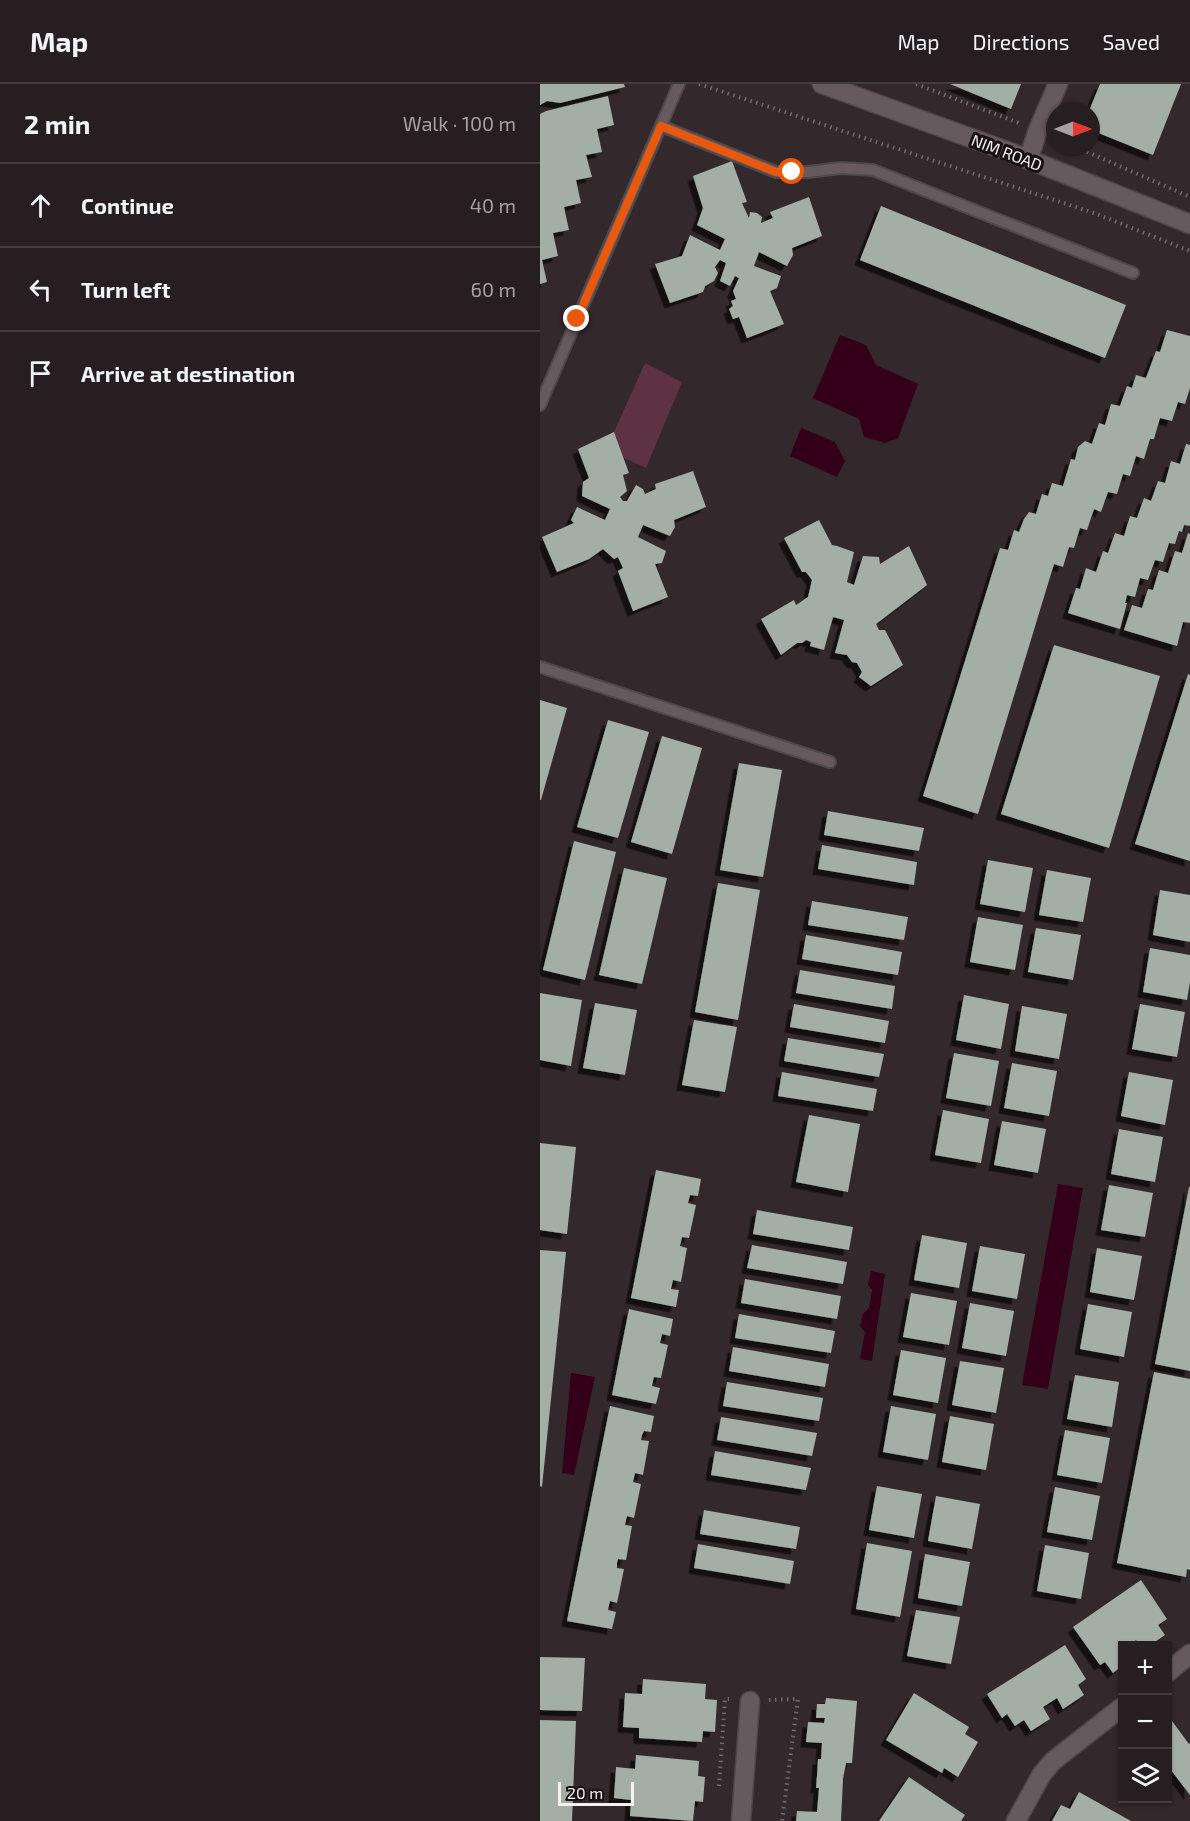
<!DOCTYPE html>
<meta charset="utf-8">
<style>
:root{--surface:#261e21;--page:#2e272a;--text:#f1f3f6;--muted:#a4a2a5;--line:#423c3f}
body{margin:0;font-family:"Exo 2",sans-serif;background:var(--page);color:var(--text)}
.controls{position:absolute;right:18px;bottom:18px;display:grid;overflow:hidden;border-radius:0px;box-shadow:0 2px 4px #0004}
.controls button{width:54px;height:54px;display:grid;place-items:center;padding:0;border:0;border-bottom:2px solid var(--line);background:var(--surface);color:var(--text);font:30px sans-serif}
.compass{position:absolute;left:506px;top:18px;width:54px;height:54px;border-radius:50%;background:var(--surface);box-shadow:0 2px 4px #0004;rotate:90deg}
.scale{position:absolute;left:18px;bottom:15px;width:76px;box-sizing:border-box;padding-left:6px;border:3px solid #f8f0f2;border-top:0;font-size:16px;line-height:21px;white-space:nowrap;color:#f8f0f2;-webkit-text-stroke:4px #181214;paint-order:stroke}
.stop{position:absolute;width:18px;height:18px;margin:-14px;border:4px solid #ea580c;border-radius:50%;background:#fff}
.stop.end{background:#ea580c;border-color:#fff;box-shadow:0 2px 6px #0008}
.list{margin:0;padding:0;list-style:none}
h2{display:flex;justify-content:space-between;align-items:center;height:78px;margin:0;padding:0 24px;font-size:26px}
h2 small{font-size:20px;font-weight:400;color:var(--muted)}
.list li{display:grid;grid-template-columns:39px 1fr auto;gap:18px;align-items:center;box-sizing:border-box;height:84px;padding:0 24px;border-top:2px solid var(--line)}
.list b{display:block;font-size:22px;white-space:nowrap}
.list em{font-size:20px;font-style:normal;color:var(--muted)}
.icon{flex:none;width:33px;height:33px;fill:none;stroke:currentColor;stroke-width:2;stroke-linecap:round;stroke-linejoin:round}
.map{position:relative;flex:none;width:650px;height:1737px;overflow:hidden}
header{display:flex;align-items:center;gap:36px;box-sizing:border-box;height:84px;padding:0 30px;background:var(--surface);border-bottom:2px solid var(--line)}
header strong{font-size:28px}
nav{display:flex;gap:33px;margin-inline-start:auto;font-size:21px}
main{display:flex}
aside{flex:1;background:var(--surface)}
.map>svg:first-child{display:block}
.green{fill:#5e3143}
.water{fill:#340019}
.building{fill:#a2aea6;filter:url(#shadow)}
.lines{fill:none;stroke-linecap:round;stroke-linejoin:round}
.service-casing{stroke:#504749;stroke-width:14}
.minor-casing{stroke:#504749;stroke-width:21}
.path{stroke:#756b6f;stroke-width:4;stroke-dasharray:1.5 4.5;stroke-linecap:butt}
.service{stroke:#675a5e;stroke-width:10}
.minor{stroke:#675a5e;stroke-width:18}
.route{stroke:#ea580c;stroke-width:8}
.labels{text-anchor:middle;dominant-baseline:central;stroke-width:6;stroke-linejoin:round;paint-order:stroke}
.street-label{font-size:16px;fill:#f8f0f2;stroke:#181214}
</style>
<header>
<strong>Map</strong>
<nav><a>Map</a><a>Directions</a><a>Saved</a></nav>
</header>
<main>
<aside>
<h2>2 min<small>Walk · 100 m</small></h2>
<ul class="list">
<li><svg class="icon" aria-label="ahead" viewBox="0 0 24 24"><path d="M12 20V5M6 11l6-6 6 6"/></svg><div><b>Continue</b></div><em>40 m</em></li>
<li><svg class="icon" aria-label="left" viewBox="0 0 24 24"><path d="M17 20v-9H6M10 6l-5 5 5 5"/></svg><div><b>Turn left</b></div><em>60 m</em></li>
<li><svg class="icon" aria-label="arrive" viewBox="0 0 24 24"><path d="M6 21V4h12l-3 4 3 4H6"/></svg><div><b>Arrive at destination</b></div></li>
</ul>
</aside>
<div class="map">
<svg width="650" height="1737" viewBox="0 0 650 1737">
<defs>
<filter id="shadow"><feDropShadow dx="-5.5" dy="5.5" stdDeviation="0" flood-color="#0009"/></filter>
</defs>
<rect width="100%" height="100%" fill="#33282c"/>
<!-- green -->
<path class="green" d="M105,279L142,298L106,384L84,374L74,348Z"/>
<!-- water -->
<path class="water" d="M300,251L326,261L336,281L378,300L358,354L345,359L324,353L319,335L273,314Z
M261,344L295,358L305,377L297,393L250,372Z
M518,1100L543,1104L508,1305L482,1301Z
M331,1187L345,1190L332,1277L320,1275L325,1248L320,1242L323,1230L329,1224L332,1206L328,1201Z
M31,1289L55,1293L34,1391L22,1389Z"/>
<!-- building -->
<path class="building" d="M0,0H84L85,3L20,19L7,17L0,21Z
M410,0H481L471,25Z
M560,0H641L613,71L551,46V27H549Z
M68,12L74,41L57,45L62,68L46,71L52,93L36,96L41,119L24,123L29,146L13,149L18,172L2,176L7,198L0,200V30L6,27Z
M192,77L207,118L202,119L209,134L210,128L217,129L222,133L221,139L233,134L230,128L269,113L282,152L252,164L253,171L247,182L219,168L214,182L241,192L237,204L230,207L244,240L207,254L199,233L193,235L189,225L193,222L191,217L196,215L193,207L199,194L195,192L190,202L180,197L186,179L180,176L175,183L178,189L174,197L165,202L163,208L130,219L115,180L142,172L150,151L180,166L185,155L157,141L163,124L153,92Z
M341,122L586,221L565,274L320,176Z
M627,246L650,252V304L645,320L638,318L632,337L620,334L614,355H610L604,375L596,372L590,392L583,390L577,410L568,408L561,428L554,425L547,446L540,444L534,464L529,463L523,483L514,480L438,730L383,712L460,464L468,466L474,446L479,448L484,435L489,428L496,430L502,410L508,412L512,399L523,402L531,375L535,376L538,363L545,357L552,360L559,339L565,341L571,320L580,322L587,302L592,304L596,291L606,294L616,267L620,268Z
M74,348L89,389L83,391L87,407L80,413L83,417H87L96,401L103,405L105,410L116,405L115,400L153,387L166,423L134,436L135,443L130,452L103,441L98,453L126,467L122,479L115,480L128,513L93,527L78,487L83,484L78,473L74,475L63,465L49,475L17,488L2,453L34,439L31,436L37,423L65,436L70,425L42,412L43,398L49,394L38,365Z
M646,360L650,361V442L644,441L642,448L639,447L635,460L629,459L623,478L615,476L608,496L600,494L595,513L587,511L585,519H587L580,545L528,529L536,504L540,505L546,484L556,488L563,467L568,469L575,449L584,452L590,432L597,434L604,414L611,417L618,397L625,399L631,377L640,380Z
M279,436L292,461L297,462L314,468L307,498L314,501L323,472L339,473L340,480L369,462L387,501L336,540L339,546H345L363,581L331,602L319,593L322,588L317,579L312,578L307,571L295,569L304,536L293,533L284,566L270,562L271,558L266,556L262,559H257L241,571L221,535L254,516L256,521L268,513L272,496L266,488H262L244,454Z
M648,449L650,450V539L643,538L637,562L584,546L592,521L602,524L608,505L613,506L619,486L628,489L635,467L642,469Z
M514,561L620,592L569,764L461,730Z
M648,590L650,591V777L595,760Z
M0,616L27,624L1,716H0Z
M68,636L109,648L78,754L37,743Z
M122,652L162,664L132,770L91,758Z
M199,679L242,686L223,793L180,786Z
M288,727L384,744L379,767L284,751Z
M34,757L76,768L45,896L3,886Z
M282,761L377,778L374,801L278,785Z
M448,776L493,784L485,828L440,820Z
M84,784L127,794L102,900L59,891Z
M507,786L551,794L543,838L499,831Z
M178,799L220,806L198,936L155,928Z
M620,806L650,811V858L613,851Z
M272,817L368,833L364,856L268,841Z
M438,833L483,841L475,886L430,878Z
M496,844L541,851L533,896L488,888Z
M266,851L362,868L358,891L262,875Z
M610,864L650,871V898L647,916L603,908Z
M260,886L355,902L352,925L256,909Z
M0,909L42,916L31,982L0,976Z
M424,911L469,920L461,965L416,956Z
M55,919L97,926L85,991L43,984Z
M254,920L349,937L345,959L250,943Z
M600,920L645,928L637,973L592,965Z
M482,922L527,930L519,975L475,967Z
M154,936L197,943L185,1008L142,1001Z
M248,954L344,970L339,993L244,977Z
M414,969L459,977L451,1022L406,1014Z
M472,979L517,987L509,1032L464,1024Z
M242,988L337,1005L333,1027L238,1012Z
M589,988L633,996L625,1041L581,1032Z
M403,1026L449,1035L441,1079L395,1071Z
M269,1031L320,1040L308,1108L256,1098Z
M462,1037L506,1045L498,1089L454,1081Z
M579,1045L623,1053L615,1098L571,1090Z
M0,1059L36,1063L27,1150L0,1146Z
M116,1086L161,1095L158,1112L150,1111L148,1119L156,1121L149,1154L142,1153L140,1162L147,1164L141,1198L133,1196L131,1205L139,1206L136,1223L91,1214Z
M569,1101L613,1109L605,1153L561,1146Z
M649,1103H650V1287L615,1280Z
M217,1126L313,1143L309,1166L213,1150Z
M382,1151L427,1159L419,1204L374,1196Z
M212,1161L307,1178L303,1200L207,1184Z
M440,1162L485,1170L477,1215L432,1207Z
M557,1164L602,1172L594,1216L550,1208Z
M0,1166L26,1168L2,1403L0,1402Z
M205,1195L301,1212L297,1235L201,1219Z
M371,1209L417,1217L409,1261L363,1253Z
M430,1219L474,1227L466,1272L422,1264Z
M548,1220L592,1228L584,1273L540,1265Z
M89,1225L133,1235L130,1252L122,1250L120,1259L128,1261L121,1294L114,1293L113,1297L112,1302L120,1304L116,1320L72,1311Z
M199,1230L295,1247L291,1269L195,1254Z
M193,1263L289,1280L285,1303L189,1287Z
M361,1266L406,1274L398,1319L353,1311Z
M420,1277L464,1284L456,1329L412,1321Z
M614,1288L650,1295V1486L647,1485L646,1493L577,1479Z
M535,1291L579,1298L572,1343L527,1335Z
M187,1298L283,1314L279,1337L183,1322Z
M70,1322L114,1332L111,1348L104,1347L102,1351L101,1356L109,1357L103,1391L95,1389L93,1398L101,1400L94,1434L87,1432L86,1436L85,1441L92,1442L86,1476L78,1475L77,1479V1484L84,1485L77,1519L70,1517L69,1521L68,1526L76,1528L72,1545L27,1537Z
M351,1322L396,1330L388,1376L343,1368Z
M410,1332L454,1340L446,1386L402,1378Z
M181,1333L277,1349L272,1372L177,1356Z
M525,1346L570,1354L562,1399L517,1391Z
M175,1367L271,1384L266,1406L171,1391Z
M337,1402L382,1410L374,1454L329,1446Z
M515,1403L560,1412L552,1456L507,1448Z
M396,1412L440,1420L432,1465L388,1457Z
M164,1426L260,1443L256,1465L160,1450Z
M327,1459L372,1467L360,1533L316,1525Z
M158,1460L254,1477L250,1500L154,1484Z
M505,1461L549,1469L541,1515L497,1507Z
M385,1470L430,1478L422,1522L378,1514Z
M601,1496L627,1535L618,1541L625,1551L609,1562H600L596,1556L588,1562H582V1582L573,1589L565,1578L560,1581L533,1543Z
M376,1526L420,1533L411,1580L367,1572Z
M525,1561L546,1595L538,1601L544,1611L523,1625L517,1614L503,1623L510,1635L491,1647L484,1636L475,1642L467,1630L462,1634L447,1610Z
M0,1573L45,1574L42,1627L0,1626Z
M103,1595L166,1600L165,1615L177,1616L175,1648L163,1647L162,1658L99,1654V1644L83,1643L85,1609L102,1610Z
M374,1609L429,1643L425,1650L438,1658L418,1693L404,1684L402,1689L346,1656Z
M286,1614L317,1617L312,1679H306L303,1695L301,1737H256L257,1727L277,1728L279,1704H276L277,1692L278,1675H281L282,1659L266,1658L268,1638L284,1639L285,1634H276L277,1620H285Z
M0,1636L36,1637L32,1737H0Z
M632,1637L649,1660L650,1659V1711L628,1682V1640Z
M96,1671L159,1677L158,1692L165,1693L163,1718L155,1717L153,1737L90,1732L91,1716L74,1714L76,1683L95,1685Z
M369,1693L425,1731L421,1737H339Z
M539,1708L591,1737H512L521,1721L530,1725Z"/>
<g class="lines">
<!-- service casing -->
<g class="service-casing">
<path id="service" d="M121,42L236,88H268L301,84L333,86L593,189
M0,321L139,0
M0,583L290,678"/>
</g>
<!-- minor casing -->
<g class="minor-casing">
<path id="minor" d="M282,0L475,70L650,140
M488,76L498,46L518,0
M628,1588L650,1570
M201,1737L210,1617
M476,1737L502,1690L513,1677L582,1623"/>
</g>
<!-- path -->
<path class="path" d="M159,0L554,129L650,167
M376,0L479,39
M536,63L650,113
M229,1616L258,1615L242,1737
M179,1702L185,1615H189"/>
<!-- service -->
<use href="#service" class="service"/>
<!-- minor -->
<use href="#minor" class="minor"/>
</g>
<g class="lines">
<!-- route -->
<path class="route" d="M37,235L121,42L236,88H252"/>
</g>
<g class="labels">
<!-- street labels -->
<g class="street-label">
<text transform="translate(467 68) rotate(21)">NIM ROAD</text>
</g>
</g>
</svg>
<div class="controls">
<button>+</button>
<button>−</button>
<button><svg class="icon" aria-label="layers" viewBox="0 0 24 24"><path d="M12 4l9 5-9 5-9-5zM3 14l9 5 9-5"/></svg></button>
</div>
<svg class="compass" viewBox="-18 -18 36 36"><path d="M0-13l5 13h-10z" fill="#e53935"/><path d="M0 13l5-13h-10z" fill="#a4a2a5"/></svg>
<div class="scale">20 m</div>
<div class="stop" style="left:252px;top:88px"></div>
<div class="stop end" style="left:37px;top:235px"></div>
</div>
</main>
